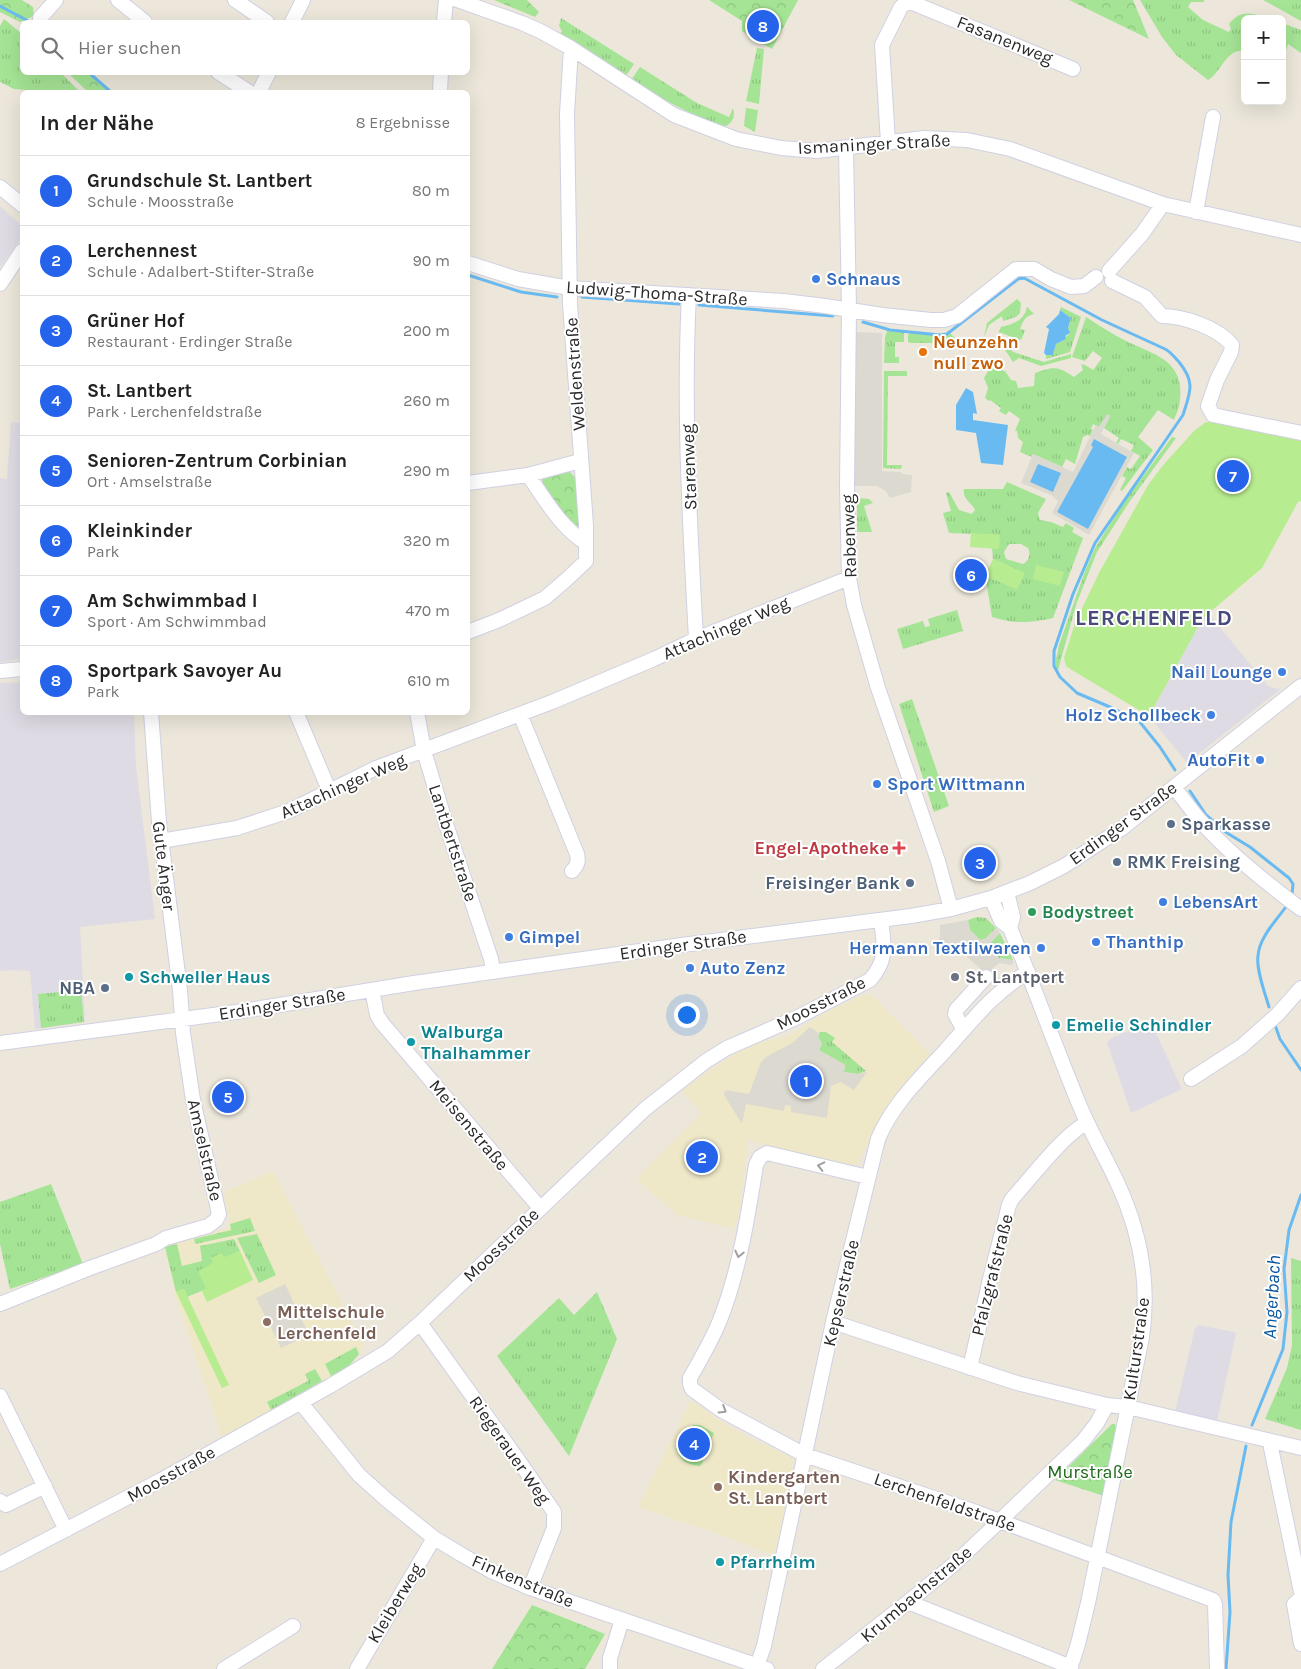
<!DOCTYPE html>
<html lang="de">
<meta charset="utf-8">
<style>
:root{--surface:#fff;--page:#f6f6f6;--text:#222;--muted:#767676;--line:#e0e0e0;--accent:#2563eb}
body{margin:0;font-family:Karla,sans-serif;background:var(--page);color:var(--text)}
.controls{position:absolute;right:15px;top:15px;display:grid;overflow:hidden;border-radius:8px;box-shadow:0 5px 20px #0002}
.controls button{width:45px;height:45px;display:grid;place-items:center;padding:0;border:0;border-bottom:1px solid var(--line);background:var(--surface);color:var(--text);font:25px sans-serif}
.you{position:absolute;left:686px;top:1014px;width:18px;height:18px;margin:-12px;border:4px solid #fff;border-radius:50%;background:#1a73e8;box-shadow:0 0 0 8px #1a73e833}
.badge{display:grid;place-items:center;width:32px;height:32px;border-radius:50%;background:var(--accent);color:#fff;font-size:16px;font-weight:700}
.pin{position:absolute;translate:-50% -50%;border:2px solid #fff;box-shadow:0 1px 5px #0006}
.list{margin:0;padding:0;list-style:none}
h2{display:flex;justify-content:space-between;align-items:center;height:65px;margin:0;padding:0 20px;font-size:21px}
h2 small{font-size:16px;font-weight:400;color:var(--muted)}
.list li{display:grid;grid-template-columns:32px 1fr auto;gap:15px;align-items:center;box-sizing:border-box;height:70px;padding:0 20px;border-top:1px solid var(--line)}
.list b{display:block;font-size:19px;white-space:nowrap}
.list p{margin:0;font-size:16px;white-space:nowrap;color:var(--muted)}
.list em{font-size:16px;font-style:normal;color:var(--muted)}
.icon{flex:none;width:28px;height:28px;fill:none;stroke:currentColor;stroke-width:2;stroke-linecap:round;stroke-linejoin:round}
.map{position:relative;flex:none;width:1301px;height:1669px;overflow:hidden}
.search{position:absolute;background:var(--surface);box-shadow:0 5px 20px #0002;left:20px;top:20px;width:450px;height:55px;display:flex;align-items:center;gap:12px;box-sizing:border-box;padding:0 18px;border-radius:8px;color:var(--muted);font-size:19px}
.panel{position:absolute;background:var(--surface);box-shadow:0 5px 20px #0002;left:20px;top:90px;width:450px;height:625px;border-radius:8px}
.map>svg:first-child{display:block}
.industrial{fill:#dfdbe4}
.education{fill:#eee8c9}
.grass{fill:url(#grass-tufts);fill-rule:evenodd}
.forest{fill:url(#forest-crowns)}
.pitch{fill:#b8ec90}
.plaza{fill:#dcd9d1}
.water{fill:#6abaf2}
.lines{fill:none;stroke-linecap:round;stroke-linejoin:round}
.stream{stroke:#6abaf2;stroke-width:3}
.minor-casing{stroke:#d0d0e3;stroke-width:16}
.minor{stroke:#fff;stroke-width:14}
.oneway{stroke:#9f9f9f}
.shop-dot{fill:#3f7fe0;stroke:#fff;stroke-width:2}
.food-dot{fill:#e8710a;stroke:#fff;stroke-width:2}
.service-dot{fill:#5c6f8a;stroke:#fff;stroke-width:2}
.health-dot{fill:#e0444e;stroke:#fff;stroke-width:2}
.leisure-dot{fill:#2e9e5b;stroke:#fff;stroke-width:2}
.culture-dot{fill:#0f9aa8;stroke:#fff;stroke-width:2}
.worship-dot{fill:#6b7280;stroke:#fff;stroke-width:2}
.education-dot{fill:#8d6e63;stroke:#fff;stroke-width:2}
.labels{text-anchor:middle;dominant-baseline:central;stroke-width:4;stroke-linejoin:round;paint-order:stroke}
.street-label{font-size:18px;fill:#292929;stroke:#fff}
.shop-label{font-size:18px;font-weight:bold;fill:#366cbe;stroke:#fff;text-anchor:start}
.food-label{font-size:18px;font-weight:bold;fill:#c56008;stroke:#fff;text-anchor:start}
.service-label{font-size:18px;font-weight:bold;fill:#4e5e75;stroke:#fff;text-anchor:start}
.health-label{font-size:18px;font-weight:bold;fill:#be3a42;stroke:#fff;text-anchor:end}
.leisure-label{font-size:18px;font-weight:bold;fill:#27864d;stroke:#fff;text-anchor:start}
.culture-label{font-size:18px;font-weight:bold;fill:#0d838f;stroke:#fff;text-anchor:start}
.worship-label{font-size:18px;font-weight:bold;fill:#5b616d;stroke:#fff;text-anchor:start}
.education-label{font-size:18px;font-weight:bold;fill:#785e54;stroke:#fff;text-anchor:start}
.park-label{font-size:18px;fill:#1d6818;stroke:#fff}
.water-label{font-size:19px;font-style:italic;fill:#09559d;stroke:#fff}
.district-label{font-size:22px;font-weight:bold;letter-spacing:1px;fill:#484a7b;stroke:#fff}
</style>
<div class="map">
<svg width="1301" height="1669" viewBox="0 0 1301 1669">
<defs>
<pattern id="grass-tufts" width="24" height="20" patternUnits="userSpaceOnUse" patternTransform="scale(1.25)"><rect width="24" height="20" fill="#a5e495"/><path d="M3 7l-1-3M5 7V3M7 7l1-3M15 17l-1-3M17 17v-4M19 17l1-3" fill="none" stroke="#8ec480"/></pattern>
<pattern id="forest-crowns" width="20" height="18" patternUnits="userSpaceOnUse" patternTransform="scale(1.25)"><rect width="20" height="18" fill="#a5e495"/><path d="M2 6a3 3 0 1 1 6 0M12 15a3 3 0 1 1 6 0" fill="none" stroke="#8ec480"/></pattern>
</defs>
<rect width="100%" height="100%" fill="#ece7da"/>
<!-- industrial -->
<path class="industrial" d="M0,206L22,226V238L0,267Z
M11,422L22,423V659L0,662V478L7,479Z
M1209,614L1269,687L1281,689L1187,763L1149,716L1203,618Z
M22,682V712L134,713L136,767L155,919L80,927L85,1022L35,1029L30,971L13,970L0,971V683Z
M1140,1027L1155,1031L1182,1089L1131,1113L1107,1042L1115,1036Z
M1199,1325L1234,1332L1236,1334L1217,1421L1175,1412L1195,1328Z"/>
<!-- education -->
<path class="education" d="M871,994L930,1054L893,1097L855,1168L766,1147L748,1139L739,1216L733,1229L677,1215L638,1181L639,1176L702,1113L682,1091L701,1076L737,1053L752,1045L788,1036L821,1015L859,997Z
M273,1171L364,1345L359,1354L348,1367L222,1437L176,1298L164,1246L230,1228L224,1192Z
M690,1402H694L717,1419L749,1438L792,1458L793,1467L775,1553L770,1554L719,1534L638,1507Z"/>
<!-- grass -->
<path class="grass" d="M1140,0H1204V2H1191L1188,7L1203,20L1229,32L1231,29L1229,24C1241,9 1253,13 1269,19H1245V52C1228,45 1221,73 1208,80L1176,55L1162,37Z
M1263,0H1301V21Z
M561,18L634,64L626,76L591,52L560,34L562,31L559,26Z
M4,19L22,34V72L61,73L80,92H34L27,90L14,89L0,82V26Z
M1282,23L1301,30V53L1288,44L1282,65Z
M757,48L764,49L759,104L746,101Z
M640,67L697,103L729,117L733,108C736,117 732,124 723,127C690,114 661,99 631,80Z
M746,108L758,110L755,132L744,126Z
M1017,299L1021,303L1020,313L1016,317L1003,321L1002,316L989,325L984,337L987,323Z
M1027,307L1034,314C1025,316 1023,321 1020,329L1025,330L1022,338L1020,340L999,332L1001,327C1013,324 1024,321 1027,307Z
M1061,307L1081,317L1070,352L1046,359V355H1053L1056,344L1066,339L1065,336L1069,335L1068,328L1071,318L1060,310Z
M1086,317C1099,325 1112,334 1126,341C1148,352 1177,358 1180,386C1181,397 1180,407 1175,417L1174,420L1158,410L1138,437L1153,450L1122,491L1120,490L1126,478L1122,476L1127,467L1131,469L1140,456L1131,451L1134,445L1121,439L1118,444L1116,443L1119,438L1104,428L1110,416L1107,415L1099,427L1093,424L1091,429L1093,430L1090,436L1087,435L1083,437L1075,464L1066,459L1062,467L1033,454L1032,457L1020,452L1023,442L1018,438L1017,431H1015L1020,419L1009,411L1006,415L999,411L1001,408L990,400L989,401L985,398L988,388L984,378L994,361L999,363L1003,371H1005L1011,380L1016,381L1018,388L1034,386L1035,373C1054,366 1058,366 1074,377L1083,370L1081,364L1085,365L1093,370L1102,358L1093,351L1085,361L1072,357Z
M887,331L904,332V342H895V357H899V363H884L885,337Z
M910,333L941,336L950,333L956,339V343H911L908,342V335Z
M1006,343L1013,352L1044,362L1071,354V358L1041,366L1019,358L1013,362L1003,347Z
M884,371H907V376H888L887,465H902L901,469L883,468Z
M1172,437L1176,438L1130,501L1097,552L1077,602L1058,670L1056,668V660L1059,645L1085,571L1095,548L1124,502Z
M1007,482L1046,499L1038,513L1040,520L1051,522L1063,527L1066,523L1074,528L1072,532L1083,538L1053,618C1028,623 1016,624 992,617L986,581L989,577L1017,589L1024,573L993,559L992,548H999V535L949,533L943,513L951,511L946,493L949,492L959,510L972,514L975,510C972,503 962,499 964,489H1003ZM1009,544H1021L1028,548C1031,554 1029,561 1023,564L1006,559L1004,552Z
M857,498L869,499L873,503L864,506L872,532H857Z
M957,610L963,631L903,649L897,629L923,621L925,627L930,626L928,619Z
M912,699L949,806L934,812L899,704Z
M977,917L986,918L996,928L985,939L980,940L970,930L968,920Z
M1000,933L1013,960L999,958L989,949V944Z
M81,990L84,1022L41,1028L38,994Z
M820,1032H826L835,1038L832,1042L866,1071L858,1074L844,1072L845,1065L819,1050L822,1044L818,1037Z
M51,1184L83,1264L10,1289L0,1244V1202Z
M250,1218L255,1231L195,1244L194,1239L231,1230L230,1224Z
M257,1234L276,1275L259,1283L237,1238Z
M234,1239L240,1251L213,1263L206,1289L187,1297L184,1289L176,1292L165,1247L177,1244L182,1266L202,1261L200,1246Z
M1291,1258L1301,1261V1430L1265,1419L1287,1368L1292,1345Z
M597,1292L617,1339L569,1456L497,1356L559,1298L574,1315Z
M356,1347L359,1354L348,1367L331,1376L325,1364Z
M315,1369L322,1381L271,1410L267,1402L308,1381L305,1374Z"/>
<!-- forest -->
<path class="forest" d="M0,0H22L33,7L34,16L20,22L0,12Z
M494,0H527L539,12L535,17Z
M709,0H798L772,49L742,31V21Z
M1069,0H1133L1149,39Z
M68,73H87L109,92H88Z
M566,468L576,478L582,522L579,526H574L569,523L543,483L541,475Z
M1112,1424H1115L1117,1430L1104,1496L1055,1480Z
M693,1425H700L714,1433L703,1456V1462L700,1466C688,1465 680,1461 676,1449Z
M532,1605L605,1634L585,1669H492Z"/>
<!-- pitch -->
<path class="pitch" d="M1206,422L1222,423L1301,440V501L1298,502L1262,568L1203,618L1149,716L1075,672L1066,666L1064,658L1075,623L1099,573L1148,485L1164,464L1194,431Z
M971,533L1000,535L999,549L970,547Z
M993,559L1025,573L1017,589L985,576Z
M1036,565L1064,572L1060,586L1033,579Z
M240,1251L253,1280L207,1302L202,1291L206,1288L198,1271L213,1263L211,1258L221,1253L225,1257Z
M184,1289L229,1385L222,1388L176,1292Z"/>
<!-- plaza -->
<path class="plaza" d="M854,332L882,333V471L901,472L902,474L912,475L911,492L890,498L886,491L877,486H854Z
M1107,414L1110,416L1101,434L1134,453L1089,535L1052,513L1058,501L1051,495L1021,483L1033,454L1073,472L1093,430L1096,425L1099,427Z
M968,920L970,930L980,940L985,939L996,928L1000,933L989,944V949L999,958L1013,960V965L999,963L992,969V973L1002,980L998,984L986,977L984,972L956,947L950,953L938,941L940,936V925Z
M810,1027L819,1033L818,1037L822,1044L819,1050L845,1065L844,1072L858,1074L867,1072L854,1090L840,1082L831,1086L827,1118L791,1112V1106L785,1105L784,1111L746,1104L742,1124L724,1095L725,1090L749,1094L761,1062L766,1057L792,1043Z
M285,1284L309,1335L281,1348L256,1298Z"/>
<!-- water -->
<path class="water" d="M1060,310L1071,318L1068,328L1070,333L1065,336L1066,339L1056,344L1053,355H1046L1044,353L1049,329L1046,327L1059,314Z
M966,388L973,392L977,414L973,413V420L1008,425L1003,465L981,463L976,433L956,430V405Z
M1094,439L1127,457L1088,529L1057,512L1093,447L1091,445Z
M1038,464L1061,473L1053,492L1030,482Z"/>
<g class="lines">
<!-- stream -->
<path class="stream" d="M0,6L30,22
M88,72L111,92
M468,275L521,292L557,297
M582,297L679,304
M699,305L833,316
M863,322L890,330L940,335L947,334L1018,279L1024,278L1102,320L1165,349C1171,352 1174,357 1179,362C1196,383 1190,392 1183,415L1095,543L1073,594L1054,651V666L1060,677L1077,693L1110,707L1139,721L1160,747L1175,770
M1190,791L1206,815L1227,833L1250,847L1289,878L1293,884L1292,895
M1269,1007C1265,993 1256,970 1258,956C1259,938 1275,922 1285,908
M1275,1025L1280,1039L1301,1070
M1252,1425L1283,1349L1287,1312L1284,1269L1289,1230L1301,1195
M1226,1669L1230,1612L1228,1575L1231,1522L1246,1446"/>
<!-- minor casing -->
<g class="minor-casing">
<path id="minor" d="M118,0L145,22
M235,0L267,22
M457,0L522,23L540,31L571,48L674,115L736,139L781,148L817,151L924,138L967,140L1010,149L1163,204L1301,235
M40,18L56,0
M292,22L303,0
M444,22L446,0
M218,72L249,92
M259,92L269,72
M440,92L441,72
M888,142L882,45L901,7L908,1L1073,69
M846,148L849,309L847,486L849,578L854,605L878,688L938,861L951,909
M0,187L22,205
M1196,212L1213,117
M468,263L518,279L570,288L784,301L825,306L882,315L931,320H944L957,316L1016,269H1034L1051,279L1071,287L1084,286L1096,277
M1109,271L1142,234L1163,204
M1112,281L1145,297L1162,316C1184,316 1218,328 1232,345L1231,352L1217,380L1208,406L1213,415L1301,433
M0,284L22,251
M689,295C683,410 690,525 696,639
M528,475C545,499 560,527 586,543
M468,483L528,475L580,461
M468,632L499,620L545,598L567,579L586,561V525L570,304L567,114L571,48
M0,671L22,669
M296,712L329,790
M417,712L424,751L446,824L491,959L493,972
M520,714L577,854C579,862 577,866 572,871
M1174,787C1184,800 1194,814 1205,826C1232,856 1269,885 1301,909
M161,841L237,828L289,811L376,768L552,702L654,659L696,639L849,578
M1007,892L1013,917L1010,928
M991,898L1001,921L1010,928C1034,986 1055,1046 1079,1104C1090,1131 1105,1156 1117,1182C1140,1231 1150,1283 1142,1337L1088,1603L1078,1644L1070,1669
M372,990L377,1015L382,1023L540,1208
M964,1030L955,1014L956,1010L986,977
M0,1043L236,1012L414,983L682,945L911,916L951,909L991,898L1030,883L1064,866L1121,829L1301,686
M1191,1079L1242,1046L1278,1014L1301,988
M868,1177L767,1153L760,1157L756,1165C748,1216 739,1272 720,1320C712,1340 701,1359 690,1378V1384L692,1389L721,1410L805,1455L976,1512L1213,1600L1215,1604L1217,1669
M0,1304L90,1268L156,1244L166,1238L208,1226L216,1220L219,1214L193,1100L183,1033L180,990L159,822L151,712
M833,1322L1017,1383L1107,1405L1128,1407L1301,1448
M420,1323L521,1464L554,1512V1528L530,1588
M970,1368L990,1279L1009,1205L1012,1199C1030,1179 1065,1133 1087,1123
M0,1396L66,1530
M301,1403L359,1475L388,1501L434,1538L464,1556L491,1571L530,1588L767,1669
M1273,1443L1271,1448L1301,1592
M0,1501L6,1505L45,1486
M0,1564L161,1480L330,1386L388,1351L420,1323L645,1109L706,1061L727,1048L798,1017L870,980C888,960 884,944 881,920
M1301,1598L1294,1604L1301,1644
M908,1602L1071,1667
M224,1669L293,1626
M357,1669L434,1538
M610,1669V1658L622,1620
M756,1669L764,1646L833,1322L878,1139C892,1105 920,1078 945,1051C970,1023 995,991 1028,972
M823,1669L908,1602L953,1565L987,1533L1083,1441L1097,1423L1107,1405"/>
</g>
<!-- minor -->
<use href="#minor" class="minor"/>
</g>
<!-- one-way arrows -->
<defs><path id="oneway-chevron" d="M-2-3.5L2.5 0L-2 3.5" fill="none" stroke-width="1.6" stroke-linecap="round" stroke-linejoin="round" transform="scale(1.25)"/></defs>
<g class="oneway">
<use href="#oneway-chevron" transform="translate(821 1166) rotate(-167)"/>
<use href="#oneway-chevron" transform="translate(739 1254) rotate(103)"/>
<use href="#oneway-chevron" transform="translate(723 1410) rotate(32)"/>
</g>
<!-- markers -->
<g class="shop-dot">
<circle cx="816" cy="279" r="5"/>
<circle cx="1282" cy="672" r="5"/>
<circle cx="1211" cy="715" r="5"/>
<circle cx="1260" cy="760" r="5"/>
<circle cx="877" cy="784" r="5"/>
<circle cx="1163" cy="902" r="5"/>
<circle cx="509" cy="937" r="5"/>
<circle cx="1096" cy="942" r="5"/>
<circle cx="1041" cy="948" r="5"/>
<circle cx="690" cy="968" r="5"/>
</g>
<circle class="food-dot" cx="923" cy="352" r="5"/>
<g class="service-dot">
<circle cx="1171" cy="824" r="5"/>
<circle cx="1117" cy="862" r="5"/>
<circle cx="910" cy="883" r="5"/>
<circle cx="105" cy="988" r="5"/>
</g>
<path class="health-dot" d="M896.5 840.5h5v5h5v5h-5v5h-5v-5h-5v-5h5z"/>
<circle class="leisure-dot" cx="1032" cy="912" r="5"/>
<g class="culture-dot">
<circle cx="129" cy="977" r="5"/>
<circle cx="1056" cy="1025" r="5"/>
<circle cx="411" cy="1042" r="5"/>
<circle cx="720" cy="1562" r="5"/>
</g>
<circle class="worship-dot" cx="955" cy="977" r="5"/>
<g class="education-dot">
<circle cx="267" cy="1322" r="5"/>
<circle cx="718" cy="1487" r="5"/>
</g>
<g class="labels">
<!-- street labels -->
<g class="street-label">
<text transform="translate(1005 40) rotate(22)">Fasanenweg</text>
<text transform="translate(874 144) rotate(-3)">Ismaninger Straße</text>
<text transform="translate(657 293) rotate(4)">Ludwig-Thoma-Straße</text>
<text transform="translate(575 374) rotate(-94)">Weldenstraße</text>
<text transform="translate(689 467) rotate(-92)">Starenweg</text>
<text transform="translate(849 536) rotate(-92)">Rabenweg</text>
<text transform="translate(726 628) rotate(-23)">Attachinger Weg</text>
<text transform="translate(343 786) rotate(-24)">Attachinger Weg</text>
<text transform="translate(1123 823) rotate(-36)">Erdinger Straße</text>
<text transform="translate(453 843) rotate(72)">Lantbertstraße</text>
<text transform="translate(164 866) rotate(83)">Gute Änger</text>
<text transform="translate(683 945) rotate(-8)">Erdinger Straße</text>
<text transform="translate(821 1003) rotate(-27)">Moosstraße</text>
<text transform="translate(282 1004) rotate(-9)">Erdinger Straße</text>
<text transform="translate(469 1125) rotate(50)">Meisenstraße</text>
<text transform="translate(205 1150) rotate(77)">Amselstraße</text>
<text transform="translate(501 1245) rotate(-44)">Moosstraße</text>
<text transform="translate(992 1275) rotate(-76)">Pfalzgrafstraße</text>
<text transform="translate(841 1293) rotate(-77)">Kepserstraße</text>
<text transform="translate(1136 1349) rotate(-82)">Kulturstraße</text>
<text transform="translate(510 1450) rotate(55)">Riegerauer Weg</text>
<text transform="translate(171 1474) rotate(-29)">Moosstraße</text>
<text transform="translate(945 1502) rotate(19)">Lerchenfeldstraße</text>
<text transform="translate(523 1581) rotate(23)">Finkenstraße</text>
<text transform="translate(916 1594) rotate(-40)">Krumbachstraße</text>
<text transform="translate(395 1603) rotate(-59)">Kleiberweg</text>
</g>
<!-- shop labels -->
<g class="shop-label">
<text x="826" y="279">Schnaus</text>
<text x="1272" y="672" text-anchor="end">Nail Lounge</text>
<text x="1201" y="715" text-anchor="end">Holz Schollbeck</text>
<text x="1250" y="760" text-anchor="end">AutoFit</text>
<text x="887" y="784">Sport Wittmann</text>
<text x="1173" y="902">LebensArt</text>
<text x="519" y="937">Gimpel</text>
<text x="1106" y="942">Thanthip</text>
<text x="1031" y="948" text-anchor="end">Hermann Textilwaren</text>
<text x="700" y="968">Auto Zenz</text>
</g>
<!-- food labels -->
<g class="food-label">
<text x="933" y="342">Neunzehn<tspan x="933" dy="21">null zwo</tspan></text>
</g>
<!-- service labels -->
<g class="service-label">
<text x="1181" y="824">Sparkasse</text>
<text x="1127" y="862">RMK Freising</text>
<text x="900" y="883" text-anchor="end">Freisinger Bank</text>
<text x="95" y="988" text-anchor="end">NBA</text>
</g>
<!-- health labels -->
<g class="health-label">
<text x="889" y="848">Engel-Apotheke</text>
</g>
<!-- leisure labels -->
<g class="leisure-label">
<text x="1042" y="912">Bodystreet</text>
</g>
<!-- culture labels -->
<g class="culture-label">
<text x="139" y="977">Schweller Haus</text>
<text x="1066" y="1025">Emelie Schindler</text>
<text x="421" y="1032">Walburga<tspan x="421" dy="21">Thalhammer</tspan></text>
<text x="730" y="1562">Pfarrheim</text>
</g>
<!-- worship labels -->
<g class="worship-label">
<text x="965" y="977">St. Lantpert</text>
</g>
<!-- education labels -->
<g class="education-label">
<text x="277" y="1312">Mittelschule<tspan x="277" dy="21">Lerchenfeld</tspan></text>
<text x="728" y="1477">Kindergarten<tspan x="728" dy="21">St. Lantbert</tspan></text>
</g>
<!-- park labels -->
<g class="park-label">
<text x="1090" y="1472">Murstraße</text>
</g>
<!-- water labels -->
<g class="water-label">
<text transform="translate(1272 1297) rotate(-87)">Angerbach</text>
</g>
<!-- district labels -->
<g class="district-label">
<text x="1154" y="618">LERCHENFELD</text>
</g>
</g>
</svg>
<div class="controls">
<button>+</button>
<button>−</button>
</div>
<div class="you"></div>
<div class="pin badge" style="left:806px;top:1081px">1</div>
<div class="pin badge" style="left:702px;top:1157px">2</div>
<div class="pin badge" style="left:980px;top:863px">3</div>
<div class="pin badge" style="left:694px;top:1444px">4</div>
<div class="pin badge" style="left:228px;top:1097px">5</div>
<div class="pin badge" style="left:971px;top:575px">6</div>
<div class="pin badge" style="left:1233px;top:476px">7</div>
<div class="pin badge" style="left:763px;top:26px">8</div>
<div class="search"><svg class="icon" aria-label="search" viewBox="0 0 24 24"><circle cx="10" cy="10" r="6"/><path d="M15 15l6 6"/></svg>Hier suchen</div>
<section class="panel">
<h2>In der Nähe<small>8 Ergebnisse</small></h2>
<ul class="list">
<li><span class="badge">1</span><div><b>Grundschule St. Lantbert</b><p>Schule · Moosstraße</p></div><em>80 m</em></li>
<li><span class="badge">2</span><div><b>Lerchennest</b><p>Schule · Adalbert-Stifter-Straße</p></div><em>90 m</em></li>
<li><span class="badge">3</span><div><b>Grüner Hof</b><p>Restaurant · Erdinger Straße</p></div><em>200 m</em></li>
<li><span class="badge">4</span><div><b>St. Lantbert</b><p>Park · Lerchenfeldstraße</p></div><em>260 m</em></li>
<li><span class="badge">5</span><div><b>Senioren-Zentrum Corbinian</b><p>Ort · Amselstraße</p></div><em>290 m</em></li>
<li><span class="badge">6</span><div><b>Kleinkinder</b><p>Park</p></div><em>320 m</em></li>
<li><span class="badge">7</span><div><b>Am Schwimmbad I</b><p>Sport · Am Schwimmbad</p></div><em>470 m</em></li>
<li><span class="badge">8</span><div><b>Sportpark Savoyer Au</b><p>Park</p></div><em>610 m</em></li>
</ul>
</section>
</div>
